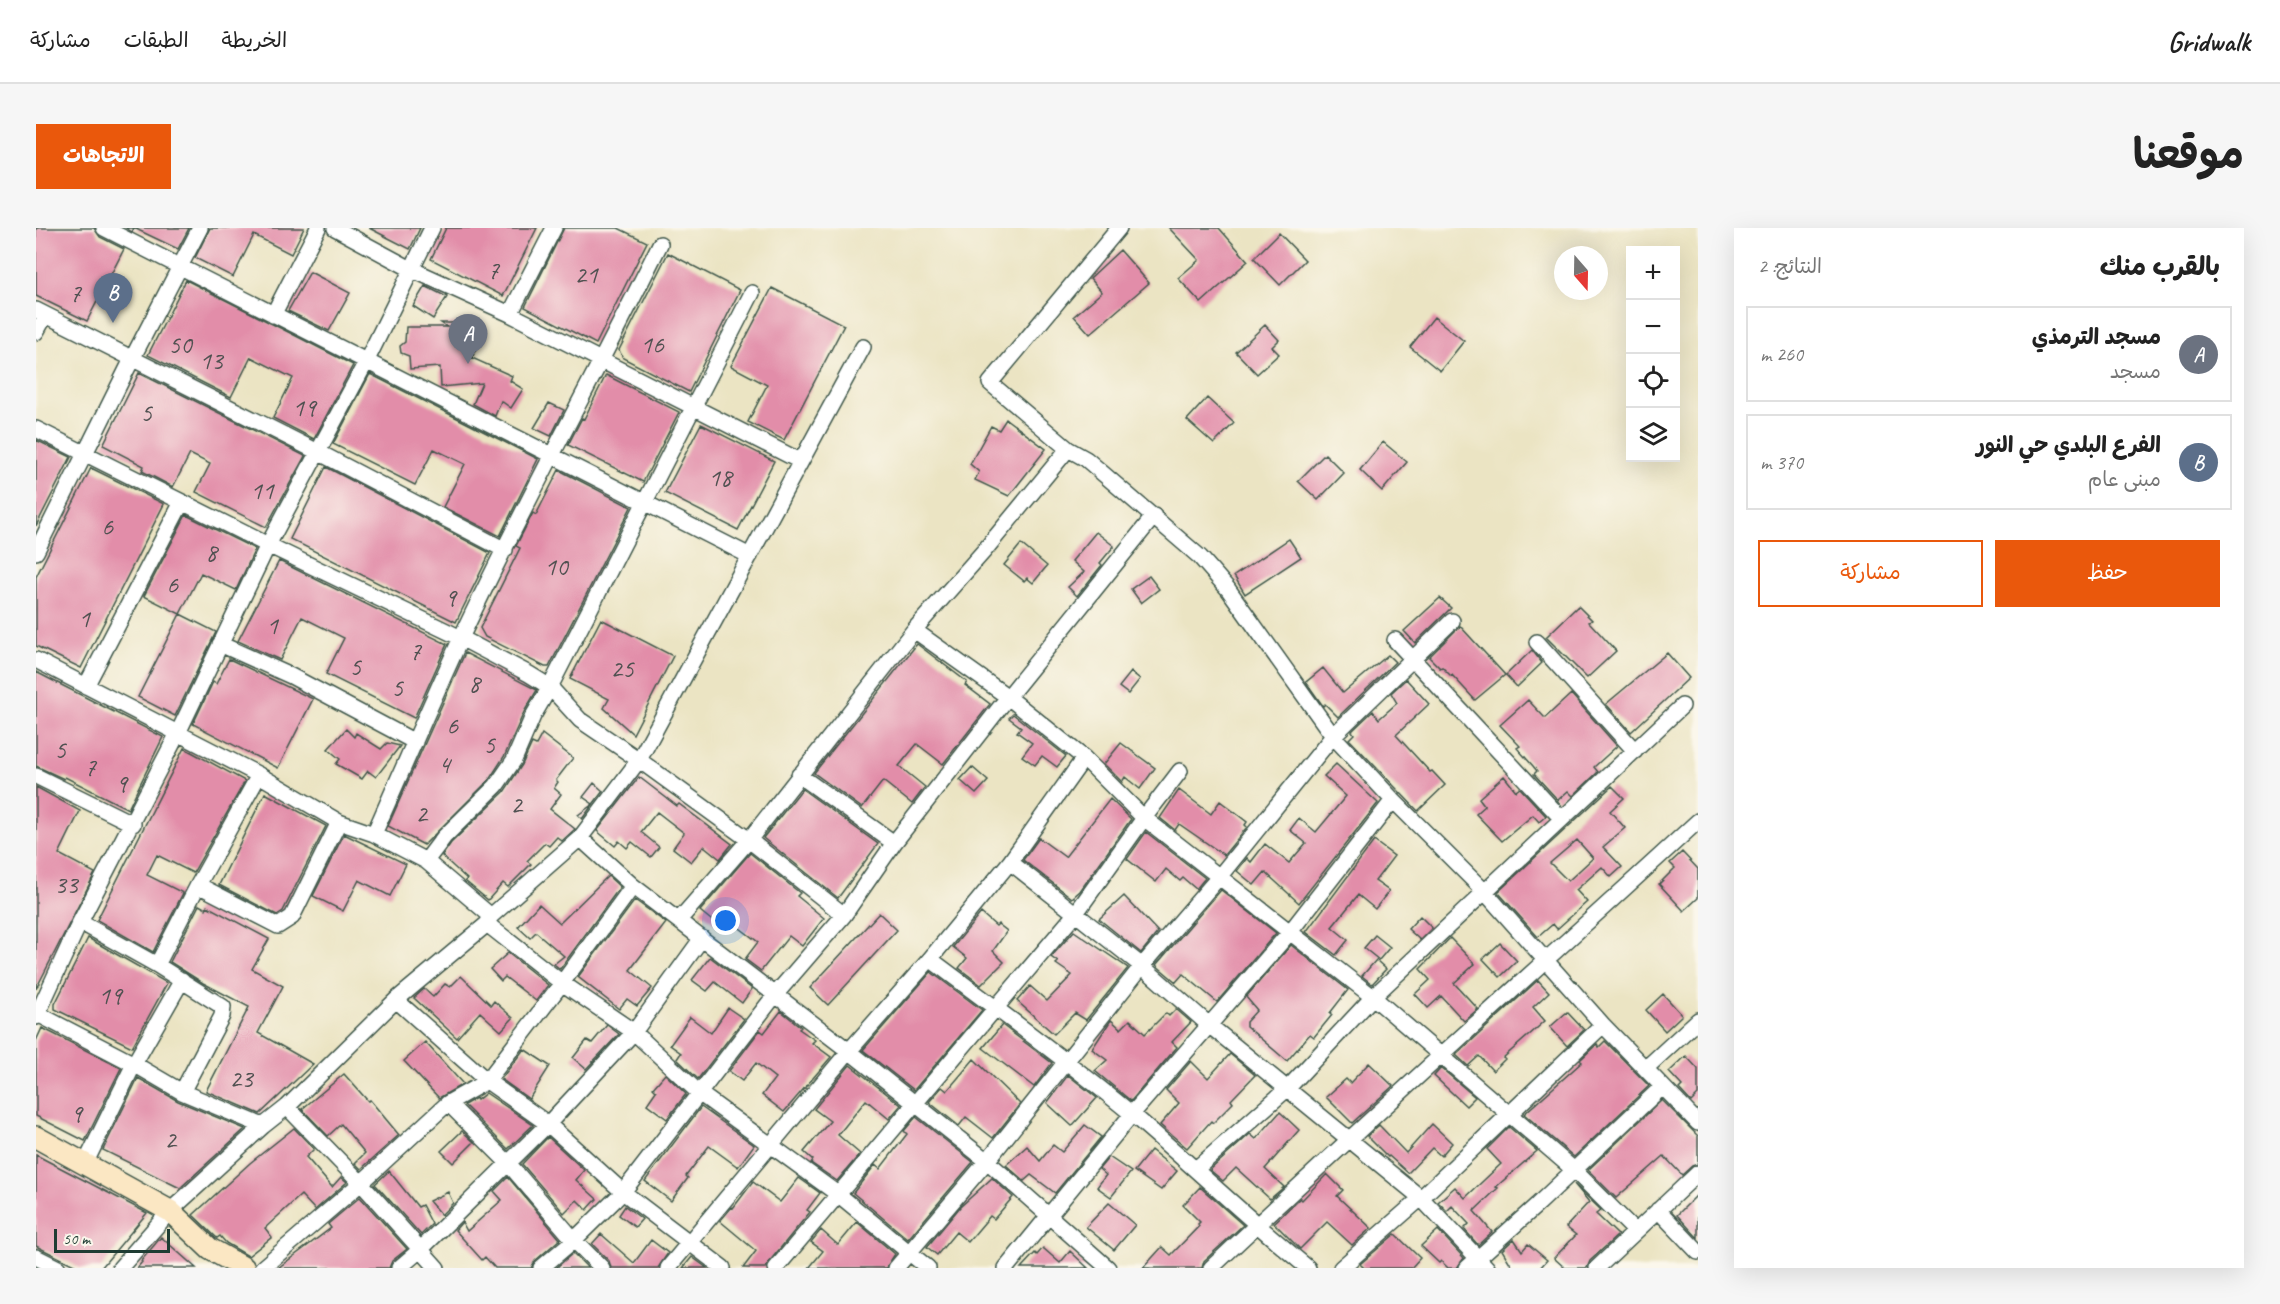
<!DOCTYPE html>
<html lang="ar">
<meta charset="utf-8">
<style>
:root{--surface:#fff;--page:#f6f6f6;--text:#222;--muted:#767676;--line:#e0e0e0;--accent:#ea580c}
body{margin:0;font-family:Caveat,"Playpen Sans Arabic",sans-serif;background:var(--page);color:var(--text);direction:rtl}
.controls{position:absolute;right:18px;top:18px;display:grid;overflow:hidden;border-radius:0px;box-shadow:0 6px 24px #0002}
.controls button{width:54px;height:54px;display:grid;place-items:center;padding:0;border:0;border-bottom:2px solid var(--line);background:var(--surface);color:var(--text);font:30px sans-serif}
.compass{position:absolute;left:1518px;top:18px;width:54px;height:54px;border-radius:50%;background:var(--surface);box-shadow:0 6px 24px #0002;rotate:160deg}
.scale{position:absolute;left:18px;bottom:15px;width:116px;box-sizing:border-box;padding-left:6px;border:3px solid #1f3d34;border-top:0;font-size:16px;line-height:21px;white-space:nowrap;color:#1f3d34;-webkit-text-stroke:4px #fbf7ec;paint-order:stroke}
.you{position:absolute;left:690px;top:693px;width:21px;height:21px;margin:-15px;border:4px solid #fff;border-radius:50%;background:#1a73e8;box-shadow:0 0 0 9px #1a73e833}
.badge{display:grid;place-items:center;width:39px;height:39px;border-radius:50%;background:var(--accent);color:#fff;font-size:20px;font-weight:700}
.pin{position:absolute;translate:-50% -50px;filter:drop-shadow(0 2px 3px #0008)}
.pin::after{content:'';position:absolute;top:32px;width:21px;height:18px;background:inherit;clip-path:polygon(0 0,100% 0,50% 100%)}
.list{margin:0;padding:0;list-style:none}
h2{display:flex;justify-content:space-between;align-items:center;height:78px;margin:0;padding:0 24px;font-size:26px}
h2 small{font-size:20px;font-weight:400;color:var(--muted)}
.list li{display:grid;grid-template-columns:39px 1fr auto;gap:18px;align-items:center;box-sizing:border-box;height:96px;margin:0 12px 12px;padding:0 12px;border:2px solid var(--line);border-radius:0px}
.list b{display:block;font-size:22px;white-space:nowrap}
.list p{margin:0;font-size:20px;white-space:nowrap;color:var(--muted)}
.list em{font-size:20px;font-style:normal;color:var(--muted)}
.actions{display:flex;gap:12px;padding:18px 24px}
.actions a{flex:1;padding:14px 0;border:2px solid var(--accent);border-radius:0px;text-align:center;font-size:21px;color:var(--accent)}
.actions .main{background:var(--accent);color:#fff}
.icon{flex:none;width:33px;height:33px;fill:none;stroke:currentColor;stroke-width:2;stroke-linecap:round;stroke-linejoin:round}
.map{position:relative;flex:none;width:1662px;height:1040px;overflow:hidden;direction:ltr;border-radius:0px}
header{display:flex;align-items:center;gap:36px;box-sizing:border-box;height:84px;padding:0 30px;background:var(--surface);border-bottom:2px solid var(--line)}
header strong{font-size:28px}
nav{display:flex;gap:33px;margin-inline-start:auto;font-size:21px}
.intro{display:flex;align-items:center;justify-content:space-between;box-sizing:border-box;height:144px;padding:0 36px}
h1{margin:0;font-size:42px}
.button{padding:15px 27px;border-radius:0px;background:var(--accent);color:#fff;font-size:21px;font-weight:700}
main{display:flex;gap:36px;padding:0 36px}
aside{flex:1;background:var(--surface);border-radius:0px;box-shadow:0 6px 24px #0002}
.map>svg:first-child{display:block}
.building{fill:#e28da9;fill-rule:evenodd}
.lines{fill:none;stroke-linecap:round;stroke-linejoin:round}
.street-casing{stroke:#3e5649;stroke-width:18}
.secondary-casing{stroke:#3e5649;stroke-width:24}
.street{stroke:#fff;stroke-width:15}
.secondary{stroke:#fbe7c3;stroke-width:21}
.labels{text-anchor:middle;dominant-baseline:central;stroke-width:5;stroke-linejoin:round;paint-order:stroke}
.number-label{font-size:26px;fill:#505151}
</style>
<header>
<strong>Gridwalk</strong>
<nav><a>الخريطة</a><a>الطبقات</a><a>مشاركة</a></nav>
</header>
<div class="intro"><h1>موقعنا</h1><a class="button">الاتجاهات</a></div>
<main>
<aside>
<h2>بالقرب منك<small>النتائج: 2</small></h2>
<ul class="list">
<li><span class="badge" style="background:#6b7280">A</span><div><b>مسجد الترمذي</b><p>مسجد</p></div><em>260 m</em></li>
<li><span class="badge" style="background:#5c6f8a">B</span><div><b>الفرع البلدي حي النور</b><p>مبنى عام</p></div><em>370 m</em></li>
</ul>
<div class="actions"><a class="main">حفظ</a><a>مشاركة</a></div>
</aside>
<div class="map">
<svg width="1662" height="1040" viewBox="0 0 1662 1040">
<rect width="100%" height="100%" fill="#fbf7ec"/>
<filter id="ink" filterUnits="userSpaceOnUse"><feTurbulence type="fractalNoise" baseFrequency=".0167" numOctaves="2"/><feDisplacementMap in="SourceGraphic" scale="12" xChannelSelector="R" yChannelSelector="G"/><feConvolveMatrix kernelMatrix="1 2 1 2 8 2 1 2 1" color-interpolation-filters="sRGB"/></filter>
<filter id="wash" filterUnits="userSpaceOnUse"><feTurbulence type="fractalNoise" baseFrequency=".008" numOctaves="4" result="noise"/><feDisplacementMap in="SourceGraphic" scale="24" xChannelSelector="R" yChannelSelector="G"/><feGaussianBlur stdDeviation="1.35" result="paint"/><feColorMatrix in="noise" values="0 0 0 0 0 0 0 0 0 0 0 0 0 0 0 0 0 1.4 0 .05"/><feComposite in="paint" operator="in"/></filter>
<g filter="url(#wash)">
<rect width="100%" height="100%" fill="#ebe4c3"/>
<g id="blocks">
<!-- building -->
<path class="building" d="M0,0H58L64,9L88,21L51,93L0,68Z
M90,0H153L142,21L98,0L96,4Z
M174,0H268L255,26L218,7L197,49L159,30Z
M333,0H384L374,21Z
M410,0H501L467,68L395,31Z
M528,0H582L611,14L560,116L489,79Z
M1133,0H1183L1212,33L1165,75L1142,50L1163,32Z
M1243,5L1269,32L1244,57L1218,30Z
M1084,22L1113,55L1054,106L1038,88L1066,64L1054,50Z
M632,25L704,62L653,164L587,130L583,122Z
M274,44L314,65L293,103L252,83Z
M150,52L317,137L278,211L237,190L257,150L215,129L195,169L112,127Z
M389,58L411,69L397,91L377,78Z
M736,60L808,97L748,212L712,194L731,157L695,138Z
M1398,89L1428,113L1404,143L1374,119Z
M405,95H431L434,102H450L436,130L476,148L474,153L487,161L475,180L465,173L459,188L437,176L446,155L405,159L404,139L374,141L373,128L365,125L364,118L369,114L370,99H411Z
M1229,97L1243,112L1236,119L1243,126L1221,146L1200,124Z
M103,145L269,228L230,299L160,264L174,236L154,226L137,259L106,243L108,238L67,217Z
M334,146L502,231L464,308L407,279L429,236L398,221L379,257L297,216Z
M570,147L643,184L607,254L532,217L546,190L548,191Z
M1171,170L1198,195L1178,216L1151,192Z
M513,175L528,182L515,208L498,200Z
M970,191L1010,221L973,268L939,252L943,244L934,236L955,198L963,202Z
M665,196L738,233L702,302L629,265Z
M0,212L35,229L0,298Z
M1347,214L1371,234L1346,263L1324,242Z
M1289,226L1308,245L1282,272L1262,253Z
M290,239L454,325L420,394L254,311Z
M55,240L128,276L45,440L0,418V349Z
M523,242L595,279L513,439H509L449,409L444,400L484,320L480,318L497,285L500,287Z
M150,287L219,321L200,362L165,345L144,386L108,368Z
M1060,304L1078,318L1064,335L1066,337L1041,368L1032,359L1048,344L1036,333Z
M1253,311L1265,329L1209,366L1198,348Z
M985,316L1011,338L997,355L991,350L988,353L968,337Z
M243,333L411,416L378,490L290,446L308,410L266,389L244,432L202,413Z
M1113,348L1123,361L1105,375L1095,361Z
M1404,370L1415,380L1379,415L1368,403Z
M1542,378L1556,392L1553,394L1580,423L1551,450L1510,409Z
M144,386L180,404L139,488L102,469Z
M565,391L637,428L597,506L568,480L573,471L534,451Z
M1424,398L1469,447L1439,472L1416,447L1415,448L1406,439L1404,440L1393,429Z
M881,416L931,454L929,457L954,476L907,536L881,516L863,538L889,559L876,576L847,553L826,580L778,545Z
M1496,422L1506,435L1481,459L1470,447Z
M429,425L501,462L488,484L469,527L453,552L388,617L352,598Z
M1631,425L1653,450L1595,504L1570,476Z
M1352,427L1359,434L1302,489L1289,476L1287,478L1270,454L1287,440L1307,465Z
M193,431L277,471L242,540L157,496L177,454L180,456Z
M0,444L127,509L92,581L29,549L28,551L0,538Z
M1095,444L1104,451L1092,466L1083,459Z
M1370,451L1393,476L1360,507L1394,544L1396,543L1409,557L1382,583L1313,511L1318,506L1316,503L1337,483L1343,491L1361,475L1355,465Z
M1535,466L1581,518L1558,539L1562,544L1537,568L1532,563L1522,572L1498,546L1501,543L1497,538L1481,520L1484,518L1464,497L1492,472L1509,490Z
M977,486L1030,528L1021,539L1006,528L999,537L986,528L996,515L981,504L985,499L973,490Z
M310,501L318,509L320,505L345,521L351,515L364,518L340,549L332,543L326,551L300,536L304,531L292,521Z
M506,506L537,530L520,552L522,554L518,560L525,566L514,581L539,601L526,613L521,609L513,618L509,615L491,633L495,636L472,659L467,655L452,672L429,653L431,651L406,628L415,615L468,564L486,537L496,515L500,517Z
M1085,515L1119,540L1104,561L1089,549L1086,554L1068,536Z
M148,520L209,553L157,645L121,627L111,647L147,665L117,724L61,692Z
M1300,536L1342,575L1263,675L1229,644L1218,657L1201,643L1211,630L1215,634L1229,616L1253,635L1270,615L1254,602L1263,590L1280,604L1310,568L1288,548Z
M936,539L952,553L940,566L924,552Z
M1468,548L1480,563L1484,560L1510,588L1503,594L1497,587L1466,613L1440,586L1449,578L1443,570Z
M603,549L641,578L643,576L696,616L684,631L668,618L655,634L637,620L648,605L621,584L605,604L623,619L615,629L596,614L591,620L583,613L579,618L561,603Z
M558,555L567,563L546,591L542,587L557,576L547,569Z
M1576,558L1588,570L1574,583L1589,600L1567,619L1586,639L1575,649L1566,639L1540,662L1551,674L1521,701L1517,696L1502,709L1462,664ZM1541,612L1557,630L1532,653L1514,635Z
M0,559L44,583L23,626L59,645L0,761Z
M766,561L842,616L802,670L727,610Z
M1143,562L1175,586L1184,573L1211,594L1209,597L1211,599L1188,627L1143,596L1139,602L1124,590Z
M229,565L290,598L247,683L241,687L183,657Z
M1074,571L1095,591L1044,663L1036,670L987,632L1003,610L1029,629Z
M1110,604L1169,650L1160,661L1147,650L1144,653L1130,641L1120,654L1091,631Z
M308,606L370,636L354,668L323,652L307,683L277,668Z
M1338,613L1358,628L1339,653L1353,663L1339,681L1322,667L1296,699L1312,712L1300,727L1270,704Z
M1646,624L1662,641V670L1648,683L1623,656L1639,640L1634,635Z
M714,625L764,665L761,668L788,690L766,718L753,708L725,743L709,731L722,714L692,691L685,700L664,683Z
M572,648L584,659L524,741L518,736L528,728L500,704L494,710L482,699L503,676L524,695Z
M1185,662L1240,705L1181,774L1147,746L1140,754L1120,737Z
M1088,668L1122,704L1105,725L1063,691Z
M599,672L630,695L594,742L616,760L601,778L591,771L583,781L542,749Z
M163,677L170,681L171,678L233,711L216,741L247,758L222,805L277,836L224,886L170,863L213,779L167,755L134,734Z
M843,685L861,702L792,777L774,760Z
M945,685L960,698L962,696L971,703L957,723L968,734L945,757L923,740L931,730L917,719Z
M1384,688L1396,700L1384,712L1372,701Z
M1038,703L1092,740L1050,792L1039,785L1018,806L981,773L994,758L1011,773L1036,747L1020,736L1022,734L1015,729Z
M1339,707L1354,719L1343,732L1328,720Z
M52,710L131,755L96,819L19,781V776Z
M1414,710L1439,736L1418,755L1442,781L1428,793L1405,768L1392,780L1379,766L1394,752L1384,741Z
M1464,715L1481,733L1464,749L1447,731Z
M1255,717L1312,762L1294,785L1296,787L1278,809L1274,806L1251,833L1210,798V794L1221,782L1210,769Z
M472,725L512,757L500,773L469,749L465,753L454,741Z
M674,729L716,761L706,775L679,754L671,763L656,752Z
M1340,732L1350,741L1336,756L1326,748Z
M895,744L946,782L878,862L827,822Z
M425,748L455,777L458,773L477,790L465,803L444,784L421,810L378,770L388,761L397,769L409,756L414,759Z
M1502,752L1513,764L1497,779L1509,793L1467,830L1469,831L1457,843L1443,828L1432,838L1420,827Z
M1627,766L1646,787L1629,803L1610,782Z
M692,780L708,791L662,851L641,831L645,825L634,817L654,789L675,805Z
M1140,781L1155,794L1136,814L1141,819L1095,873L1059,843L1071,832L1056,821L1075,792L1085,801L1094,792L1109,806L1130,785L1133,788Z
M745,783L765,799L763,801L779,812L776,815L795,829L748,884L726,867L739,850L720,835L706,853L693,843L724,802L728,805Z
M1531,784L1548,802L1531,818L1514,799Z
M571,797L583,806L550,841L537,830L551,812L556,815Z
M966,797L1016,835L998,859L947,820Z
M6,800L85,840L49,913L0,888V813Z
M1569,813L1613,858L1538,929L1488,886L1546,834L1544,832L1561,816L1563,819Z
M389,814L427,856L403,870L368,833Z
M488,821L514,838L493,871L465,851Z
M1194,826L1219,847L1195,872L1197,875L1177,895L1175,893L1151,920L1124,897L1143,875L1130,862L1155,833L1172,850Z
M1650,828L1662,841V867L1655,874L1643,861L1646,858L1633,844Z
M938,831L984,876L957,910L930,889L923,898L893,874L906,859L911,863Z
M1333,835L1357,858L1316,895L1290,869L1310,851L1314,855Z
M814,837L865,877L853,891L830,872L802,907L824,926L801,953L775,935L777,932L768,924L794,893L778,881Z
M1405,840L1439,869L1430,878L1398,848Z
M308,846L332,873L334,872L363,907L325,941L319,935L329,925L305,896L292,908L266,881Z
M629,846L650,866L631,891L611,876L620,863L617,860Z
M1032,847L1061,870L1036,898L1011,875Z
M102,850L142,873L209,901L144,960L67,922Z
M450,865L497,897L472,921L428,877L440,870L441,872Z
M1626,872L1662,908V936L1656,938L1646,947L1628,928L1580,970L1552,942Z
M665,879L718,917L702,939L673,918L650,948L652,950L635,973L609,953Z
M1244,884L1263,902L1229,941L1248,959L1234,971L1200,940L1187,953L1174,942L1214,906L1220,911Z
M880,889L937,934L872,1011L817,965L839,937L844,941L871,906L868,903Z
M1396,896L1416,915L1405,928L1396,920L1372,945L1353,928L1352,929L1331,908L1343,897L1370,925Z
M1049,897L1065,909L1019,965L995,947L988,953L970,937L991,918L1004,933L1017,917L1026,924Z
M1473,899L1501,923L1460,959L1462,960L1438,983L1456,1004L1442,1017L1428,1001L1433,996L1416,978L1411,983L1402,974L1419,959L1429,970L1465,936L1451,921Z
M258,900L278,921L270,929L296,959L305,949L311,954L279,982L265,967L229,1000L236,1009L212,1028L190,1015L184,1008L181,1010L157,987L214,935Z
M426,903L438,914L417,935L405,923Z
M512,909L548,942L540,952L561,971L551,982L541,972L528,985L486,936Z
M1115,922L1141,943L1125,962L1098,943Z
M0,927L111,985L65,1040H44L0,1018Z
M1073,929L1095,944L1075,969L1061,959L1070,947L1063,941Z
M353,943L382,979L386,977L396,996L385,1007L339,956Z
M1291,946L1307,962L1301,968L1335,1000L1316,1017L1291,994L1264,1021L1238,995L1264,970L1266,972Z
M472,949L524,1011L499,1033L495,1040H459L449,1029L446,1032L419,1002L426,994L431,1003L466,972L458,963Z
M763,950L784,965L771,982L774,984L733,1034L730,1040H707L720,1023L684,993L696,979L697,980L717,954L744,974Z
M956,950L977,969L958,991L954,988L932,1014L920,1004L901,1027L891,1019L924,979Z
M1538,956L1565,982L1560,986L1582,1007L1554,1033L1551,1040H1529L1518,1030L1540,1007L1530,999L1553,974Z
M1164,959L1207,997L1168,1033L1166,1040H1107L1126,1019L1135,1027L1163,998L1162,996L1164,994L1147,977Z
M412,964L417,975L405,987L393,973Z
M1662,966V1010L1641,987Z
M324,969L371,1021L356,1033L353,1040H242L295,1000L292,996Z
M1073,975L1099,997L1078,1022L1050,999Z
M589,978L606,991L599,999L583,987Z
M821,994L859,1026L850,1040H773L787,1023L775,1014L785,1002L802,1017Z
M1402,1002L1428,1030L1421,1040H1412L1405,1033L1403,1035L1385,1018Z
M565,1006L598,1035L615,1012L632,1025L622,1040H575L573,1033L556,1016Z
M1359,1006L1384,1030L1375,1040H1328L1324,1036Z
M125,1009L160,1040H101L106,1034L105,1033Z
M1478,1011L1486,1023L1492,1016L1511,1032L1504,1040H1477L1466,1022Z
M1007,1020L1024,1035L1034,1023L1052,1040H985L999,1025L1001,1027Z
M537,1025L552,1040H520Z
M656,1029L671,1040H647Z"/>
</g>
</g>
<g filter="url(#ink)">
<use href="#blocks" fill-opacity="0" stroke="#3e5649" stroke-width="1.5"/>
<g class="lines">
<!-- street casing -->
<g class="street-casing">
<path id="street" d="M68,0L714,328
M299,0L375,41L474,86L764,233
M1083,0L954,155L1032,221L1050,231L1164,329L1192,361L1297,508L1357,572L1448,663L1567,797L1662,895
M0,82L282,224L469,322
M474,86L518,0
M237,87L282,0
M0,104L9,88
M0,201L232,317L425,410L493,446L514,459L544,492L603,532L827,119
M0,324L96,131L164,0
M878,402L972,469L1048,530L1108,590L1337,769L1538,942L1599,1003
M1359,412L1526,591
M1501,414L1599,523
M184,416L255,448L379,514
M0,432L223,547L303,594L338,606L390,633L455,688
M50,458L146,274
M763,547L858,615
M0,548L97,596
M338,606C367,541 395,475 425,410C487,277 559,148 624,16
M544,610L597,658L813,823L951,933L1072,1040
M390,633L408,609L460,558L478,532L497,488L514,459L716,65
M974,634L1106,738L1173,797L1385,970L1451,1040
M162,657L242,698L256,689L303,594
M643,692L713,612L878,402L948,323L1032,221
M44,694L121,737L187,779L186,788L146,864
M451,696L526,755L598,804L663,865L803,967L892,1040
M894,731C962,782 1031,832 1097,887C1156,937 1212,991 1272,1040
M121,737L162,657L223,547
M360,772L451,853L512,896L587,964L687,1040
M0,785L98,836L146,864L227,898
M0,789L44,694L142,505L232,317L330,134L396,0
M1610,840L1662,792
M412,875L472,935L538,1012L566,1040
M251,879L325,955L401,1040
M50,934L98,836L146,752
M1160,941L1252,860L1337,769L1646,478
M1622,982L1662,1024
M0,1029L22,1040
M84,1040L134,983L227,898L251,879L360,772L451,696L455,688L544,610L603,532L713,612L808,687
M226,1040L325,955L412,875L451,853L526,755L597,658
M363,1040L384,1022L512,896L598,804L666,710
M505,1040L538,1012L587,964L739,767L808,687L858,615L972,469L1118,288
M632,1040L813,823L894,731L974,634L1048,530
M740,1040L1040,685L1108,590L1144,543
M860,1040L951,933L1106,738L1183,649L1297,508L1416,393
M970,1040L1096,886L1254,704L1357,572
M1175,1040C1335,889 1500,742 1662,593
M1305,1040L1385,970L1567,797
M1431,1040L1501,977L1626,859
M1561,1040L1662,945"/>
</g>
<!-- secondary casing -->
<g class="secondary-casing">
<path id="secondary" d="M0,909L134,983L174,1021L208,1040"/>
</g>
<!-- street -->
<use href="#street" class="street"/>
<!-- secondary -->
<use href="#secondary" class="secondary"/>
</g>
</g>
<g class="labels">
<!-- number labels -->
<g class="number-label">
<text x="457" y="42">7</text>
<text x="550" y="46">21</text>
<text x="39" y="65">7</text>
<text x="144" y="116">50</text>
<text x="616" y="116">16</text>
<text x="175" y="132">13</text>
<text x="268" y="179">19</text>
<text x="110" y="184">5</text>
<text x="684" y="249">18</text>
<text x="226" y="262">11</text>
<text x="71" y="298">6</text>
<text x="175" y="324">8</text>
<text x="520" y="338">10</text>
<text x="136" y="356">6</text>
<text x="414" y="369">9</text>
<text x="48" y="390">1</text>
<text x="236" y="397">1</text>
<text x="379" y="423">7</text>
<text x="319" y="438">5</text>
<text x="586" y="440">25</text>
<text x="438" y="455">8</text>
<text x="361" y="459">5</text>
<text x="416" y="497">6</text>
<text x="453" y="516">5</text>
<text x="24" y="521">5</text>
<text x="408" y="536">4</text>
<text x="54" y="539">7</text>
<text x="85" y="555">9</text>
<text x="480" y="576">2</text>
<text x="385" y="585">2</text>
<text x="30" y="656">33</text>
<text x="74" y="767">19</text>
<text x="205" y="850">23</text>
<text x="40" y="885">9</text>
<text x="134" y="911">2</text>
</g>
</g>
</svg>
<div class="controls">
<button>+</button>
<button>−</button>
<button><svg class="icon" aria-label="locate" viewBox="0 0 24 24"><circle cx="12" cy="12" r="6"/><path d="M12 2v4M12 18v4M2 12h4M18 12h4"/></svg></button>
<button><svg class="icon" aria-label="layers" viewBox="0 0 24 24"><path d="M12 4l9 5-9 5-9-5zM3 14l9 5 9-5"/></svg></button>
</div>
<svg class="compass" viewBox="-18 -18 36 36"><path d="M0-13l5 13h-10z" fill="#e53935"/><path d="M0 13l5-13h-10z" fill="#767676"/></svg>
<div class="scale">50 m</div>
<div class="you"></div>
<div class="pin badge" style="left:432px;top:136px;background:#6b7280">A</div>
<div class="pin badge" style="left:77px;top:95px;background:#5c6f8a">B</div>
</div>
</main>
